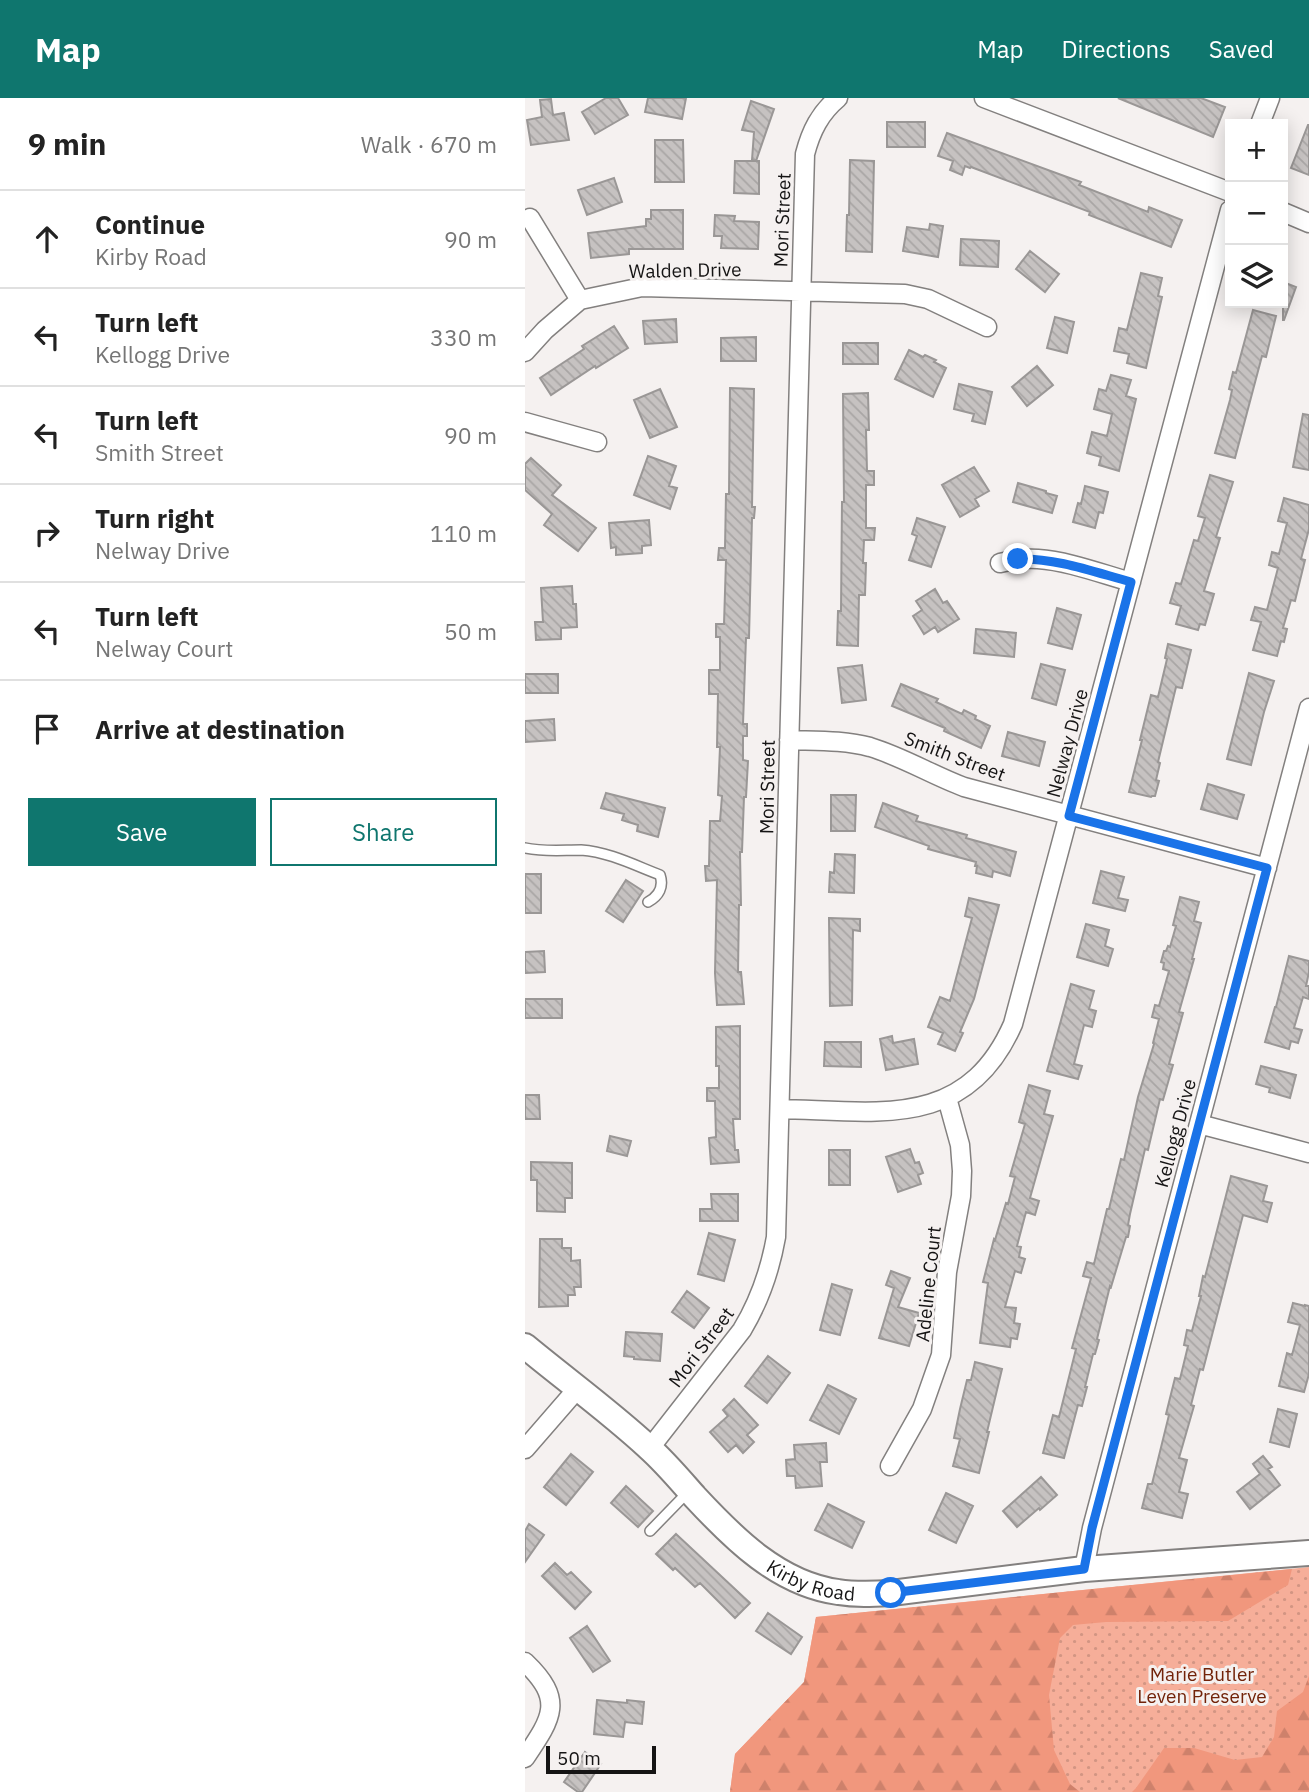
<!DOCTYPE html>
<meta charset="utf-8">
<style>
:root{--surface:#fff;--page:#f6f6f6;--text:#222;--muted:#767676;--line:#e0e0e0;--accent:#0f766e}
body{margin:0;font-family:"IBM Plex Sans",sans-serif;background:var(--page);color:var(--text)}
.controls{position:absolute;right:21px;top:21px;display:grid;overflow:hidden;border-radius:0px;box-shadow:0 4px 18px #0003}
.controls button{width:63px;height:63px;display:grid;place-items:center;padding:0;border:0;border-bottom:2px solid var(--line);background:var(--surface);color:var(--text);font:35px sans-serif}
.scale{position:absolute;left:21px;bottom:18px;width:110px;box-sizing:border-box;padding-left:7px;border:4px solid #151414;border-top:0;font-size:19px;line-height:24px;white-space:nowrap;color:#151414;-webkit-text-stroke:5px #f5f1f0;paint-order:stroke}
.stop{position:absolute;width:21px;height:21px;margin:-16px;border:5px solid #1a73e8;border-radius:50%;background:#fff}
.stop.end{background:#1a73e8;border-color:#fff;box-shadow:0 2px 7px #0008}
.list{margin:0;padding:0;list-style:none}
h2{display:flex;justify-content:space-between;align-items:center;height:91px;margin:0;padding:0 28px;font-size:30px}
h2 small{font-size:23px;font-weight:400;color:var(--muted)}
.list li{display:grid;grid-template-columns:46px 1fr auto;gap:21px;align-items:center;box-sizing:border-box;height:98px;padding:0 28px;border-top:2px solid var(--line)}
.list b{display:block;font-size:26px;white-space:nowrap}
.list p{margin:0;font-size:23px;white-space:nowrap;color:var(--muted)}
.list em{font-size:23px;font-style:normal;color:var(--muted)}
.actions{display:flex;gap:14px;padding:21px 28px}
.actions a{flex:1;padding:16px 0;border:2px solid var(--accent);border-radius:0px;text-align:center;font-size:24px;color:var(--accent)}
.actions .main{background:var(--accent);color:#fff}
.icon{flex:none;width:38px;height:38px;fill:none;stroke:currentColor;stroke-width:2;stroke-linecap:round;stroke-linejoin:round}
.map{position:relative;flex:none;width:784px;height:1694px;overflow:hidden}
header{display:flex;align-items:center;gap:42px;box-sizing:border-box;height:98px;padding:0 35px;background:var(--accent);color:#fff}
header strong{font-size:33px}
nav{display:flex;gap:38px;margin-inline-start:auto;font-size:24px}
main{display:flex}
aside{flex:1;background:var(--surface)}
.map>svg:first-child{display:block}
.grass{fill:url(#grass-dots)}
.forest{fill:url(#forest-firs)}
.building{fill:url(#building-back-hatch);stroke:#9a9796;stroke-width:2}
.lines{fill:none;stroke-linecap:round;stroke-linejoin:round}
.lane-casing{stroke:#83807f;stroke-width:12}
.street-casing{stroke:#83807f;stroke-width:21}
.secondary-casing{stroke:#83807f;stroke-width:28}
.lane{stroke:#fff;stroke-width:9}
.street{stroke:#fff;stroke-width:18}
.secondary{stroke:#fff;stroke-width:24}
.route{stroke:#1a73e8;stroke-width:9}
.labels{text-anchor:middle;dominant-baseline:central;stroke-width:6;stroke-linejoin:round;paint-order:stroke}
.street-label{font-size:19px;fill:#151414;stroke:#f5f1f0}
.park-label{font-size:19px;fill:#722309;stroke:#f5f1f0}
</style>
<header>
<strong>Map</strong>
<nav><a>Map</a><a>Directions</a><a>Saved</a></nav>
</header>
<main>
<aside>
<h2>9 min<small>Walk · 670 m</small></h2>
<ul class="list">
<li><svg class="icon" aria-label="ahead" viewBox="0 0 24 24"><path d="M12 20V5M6 11l6-6 6 6"/></svg><div><b>Continue</b><p>Kirby Road</p></div><em>90 m</em></li>
<li><svg class="icon" aria-label="left" viewBox="0 0 24 24"><path d="M17 20v-9H6M10 6l-5 5 5 5"/></svg><div><b>Turn left</b><p>Kellogg Drive</p></div><em>330 m</em></li>
<li><svg class="icon" aria-label="left" viewBox="0 0 24 24"><path d="M17 20v-9H6M10 6l-5 5 5 5"/></svg><div><b>Turn left</b><p>Smith Street</p></div><em>90 m</em></li>
<li><svg class="icon" aria-label="right" viewBox="0 0 24 24"><path d="M7 20v-9h11M14 6l5 5-5 5"/></svg><div><b>Turn right</b><p>Nelway Drive</p></div><em>110 m</em></li>
<li><svg class="icon" aria-label="left" viewBox="0 0 24 24"><path d="M17 20v-9H6M10 6l-5 5 5 5"/></svg><div><b>Turn left</b><p>Nelway Court</p></div><em>50 m</em></li>
<li><svg class="icon" aria-label="arrive" viewBox="0 0 24 24"><path d="M6 21V4h12l-3 4 3 4H6"/></svg><div><b>Arrive at destination</b></div></li>
</ul>
<div class="actions"><a class="main">Save</a><a>Share</a></div>
</aside>
<div class="map">
<svg width="784" height="1694" viewBox="0 0 784 1694">
<defs>
<pattern id="grass-dots" width="8" height="8" patternUnits="userSpaceOnUse" patternTransform="scale(1.75)"><rect width="8" height="8" fill="#f6ae99"/><path d="M2 2h.1M6 6h.1" fill="none" stroke="#d29583" stroke-width="1.8" stroke-linecap="round"/></pattern>
<pattern id="forest-firs" width="22" height="20" patternUnits="userSpaceOnUse" patternTransform="scale(1.75)"><rect width="22" height="20" fill="#f1977d"/><path d="M5 1l3.5 6h-7zM16 11l3.5 6h-7z" fill="#ce816b"/></pattern>
<pattern id="building-back-hatch" width="6" height="6" patternUnits="userSpaceOnUse" patternTransform="scale(1.75)"><rect width="6" height="6" fill="#c6c2c1"/><path d="M-1 5l2 2M0 0l6 6M5-1l2 2" fill="none" stroke="#a9a6a5"/></pattern>
</defs>
<rect width="100%" height="100%" fill="#f5f1f0"/>
<!-- grass -->
<path class="grass" d="M784,1469V1694H205L210,1656L279,1584L291,1519Z"/>
<!-- forest -->
<path class="forest" d="M767,1471L763,1487L703,1523L581,1524L548,1527L535,1540L524,1597L529,1652L545,1686L555,1694H205L210,1656L279,1584L291,1519Z
M784,1578V1694H607L611,1690L639,1650H669L710,1662L737,1659L749,1639L752,1613L778,1594Z"/>
<!-- building -->
<path class="building" d="M81,0H93L103,17L70,36L57,14Z
M123,0H161L157,21L120,14Z
M593,0H676L700,9L688,39Z
M26,1L28,17L39,15L44,42L6,47L2,22L17,19L15,2Z
M226,3L249,11L231,63L227,62L229,34L217,32Z
M362,24H400V49H362Z
M783,27H784V77L766,70Z
M422,35L542,79L556,84L554,87L623,114L624,109L657,122L646,149L564,117L565,114L446,69L445,70L440,68L437,77L425,72L428,63L413,58Z
M130,42H158L159,84H130Z
M325,62L349,63L347,154L321,153L322,117H324Z
M210,63H234V96L209,95Z
M89,80L97,104L62,117L53,92Z
M126,112H158V151H104V156L66,160L63,135L121,128V121H126Z
M190,117L210,118L209,123L234,124L233,151L196,150L197,138H189Z
M405,126L418,128L413,159L378,153L382,129L404,132Z
M436,141L474,143L473,169L435,167Z
M505,153L534,176L520,194L491,171Z
M616,175L637,180L633,198L637,199L621,270L602,265L604,256L589,253L594,230L602,232Z
M758,184L771,189L759,222H758Z
M728,212L751,218L741,259L737,258L710,360L690,355L705,302L707,292L704,291L708,274L711,275Z
M530,219L549,224L542,255L522,250Z
M151,221L152,244L120,246L118,223Z
M89,228L103,250L71,270L70,268L26,297L15,280L59,251L57,248Z
M231,239V263H196V240Z
M318,245H353V266H318Z
M384,252L398,259L400,257L411,262L409,264L421,270L408,299L370,281Z
M512,268L528,287L502,308L487,289Z
M586,277L606,282L601,298L611,301L594,373L574,367L576,359L562,355L567,334L582,338L587,316L569,311L574,291L581,293Z
M434,286L467,294L460,326L447,323L449,316L429,311Z
M205,290L229,291L227,409H230L229,420H227L224,540H221L218,626H222V638H218V662L223,663L221,699H219L217,754H215L216,807H214L213,874H216L219,906L192,907L190,875L192,782L181,783L180,768H184L185,723H195L197,698L193,697L195,649H192L193,596H184V572H195V539H191V526H199L201,462H193L194,450H200L201,396H204Z
M135,291L152,329L125,340L109,302Z
M343,295L344,332H341L342,373H349V387H341V430H350L349,442H339L338,465H341L340,497H334L333,548L312,547L313,513H316L317,404H319L318,296Z
M778,316L784,317V372L768,369Z
M123,358L151,368L144,388L152,390L145,411L109,397Z
M6,360L36,387L27,397L71,430L53,453L19,427L27,416L0,392V366Z
M449,369L464,393L450,401L454,408L435,419L417,387Z
M685,377L708,384L691,439L695,440L679,493L689,496L680,527L675,526L673,532L651,526L656,508L645,505L651,485L656,486L669,442L673,443L680,420L673,418Z
M493,385L521,393V395L532,398L527,415L488,404Z
M560,388L583,394L578,415L574,414L570,430L548,424L553,405L556,406Z
M759,400L784,407V431L776,461L780,462L770,503L766,502L758,530L762,531L759,544L756,543L752,558L728,552L736,524L726,522L730,509L742,512L753,470L744,467L747,454L754,456L762,425L753,423Z
M392,420L420,429L406,469L384,462L392,438L387,436Z
M124,422L126,447L117,448V455L91,457V449L86,450L84,425Z
M47,488L48,506H51L52,529L36,530V541L11,542L10,524H18L16,490Z
M410,491L418,505L422,503L434,521L413,534L410,529L399,536L388,518L397,512L391,503Z
M532,510L556,517L547,551L523,545Z
M451,531L491,535L489,559L449,555Z
M643,546L666,552L657,590L651,589L633,664L635,665L631,682L634,683L630,698H627L626,699L604,694L617,642H615L626,597L633,599L642,561L640,560Z
M516,566L540,572L531,607L507,600Z
M337,567L341,602L317,605L313,570Z
M724,575L749,583L739,614L726,667L702,661Z
M0,576H33V595H0Z
M376,586L413,601L411,604L437,616L439,612L451,618L450,621L465,628L456,650L419,633L420,630L367,608Z
M29,621L30,642L0,644V623Z
M483,634L520,644L514,668L477,658Z
M683,686L719,697L712,721L676,711Z
M81,695L140,710L133,739L112,733L113,727L97,722L99,716L76,710Z
M306,697H331L330,733H306Z
M358,705L393,718L391,723L442,737L441,740L491,754L485,778L468,773L467,779L451,775L452,768H450L451,764L403,751L404,748L350,729Z
M310,756L330,757L329,795L304,794L305,774L309,775Z
M576,773L599,779L593,800L603,802L600,813L568,805Z
M0,776H16V815H0Z
M101,782L118,793L98,824L81,813Z
M655,799L674,804L669,823L676,825L667,861H669L654,914L658,915L644,966L648,967L638,1002L635,1001L623,1052L620,1051L605,1116L603,1127L605,1128L603,1139H601L586,1189L585,1188L572,1241L574,1242L570,1256H568L560,1289H562L557,1308L553,1307L539,1360L518,1355L528,1317L534,1319L551,1251L547,1250L566,1180L558,1178L562,1164L569,1166L582,1111H584L596,1061L599,1062L613,999L629,946L628,945L634,921L627,919L630,907L634,908L644,873L638,871L639,865L636,864L639,853H641L643,848L645,849L651,828L648,827Z
M444,800L474,807L449,901L435,934L438,935L430,953L413,946L418,935L403,929L415,899L425,903L447,820L440,818Z
M304,820L335,821V833L328,832L327,907L305,908Z
M561,826L584,832L580,848L588,851L583,868L552,859Z
M19,853L20,874L0,875V854Z
M764,858L784,863V874L781,888H784V901L778,899L769,930L777,932L773,945L766,943L764,951L740,944L750,909H751Z
M546,886L569,893L564,911L571,913L567,929L559,927L549,966L557,968L553,981L522,973Z
M0,901H37V920H0Z
M215,928V1021H208L210,1052H213L214,1064L186,1066L184,1040L191,1039L190,1003H182V990H194V968H191V929Z
M367,938L368,945L389,941L393,966L361,972L355,941Z
M300,944H336V969L299,968Z
M736,968L771,977L765,1000L744,994L745,990L731,986Z
M504,987L525,993L519,1016L528,1018L505,1100L514,1103L510,1117L501,1114L492,1148L496,1149L494,1159L500,1161L496,1175L490,1173L480,1209L491,1210L489,1225L495,1226L492,1241L486,1240L485,1249L455,1245L463,1185L458,1184L469,1141L470,1142L481,1105L483,1106L490,1079L485,1078L500,1026L494,1024Z
M0,997H14L15,1021H0Z
M85,1038L106,1043L102,1058L82,1053Z
M385,1051L390,1065L394,1064L398,1075L393,1077L396,1086L373,1094L361,1059Z
M304,1052H325V1087H304Z
M6,1064L47,1065V1100H40V1114L12,1113V1082H6Z
M706,1078L742,1088L738,1103L747,1105L742,1124L718,1117L678,1272L675,1271L666,1307L669,1308L654,1360L662,1362L654,1394L663,1396L657,1420L617,1410L623,1386H627L644,1317L641,1316L650,1280L655,1281L663,1248L659,1247L662,1232L667,1233L676,1198H674L678,1178L680,1179Z
M186,1096H213V1123H175V1111H187Z
M184,1135L210,1142L199,1183L173,1176Z
M15,1141H37V1150H46V1163L55,1162L56,1189H49L50,1197H43V1208L14,1209Z
M366,1173L385,1180L373,1209L394,1215L384,1248L354,1240L369,1190L361,1187Z
M307,1186L327,1192L315,1237L295,1232Z
M162,1193L184,1210L169,1230L147,1214Z
M768,1205L780,1208V1207L784,1208V1276L779,1294L754,1288L762,1255L767,1257L775,1227L763,1224Z
M101,1234L137,1236L135,1263L109,1261V1259L99,1258Z
M243,1258L265,1275L242,1305L220,1288Z
M450,1264L477,1271L462,1334H464L454,1375L428,1368L435,1341L429,1340L435,1311L442,1282H446Z
M303,1287L331,1301L314,1336L285,1322Z
M209,1301L233,1327L222,1337L229,1344L218,1355L211,1347L203,1354L185,1334L203,1318L198,1312Z
M753,1311L772,1316L764,1349L745,1344Z
M301,1345L302,1364H295L297,1388L271,1390L270,1378H262L261,1362L270,1361L269,1347Z
M46,1356L68,1374L41,1407L19,1389Z
M738,1358L747,1369L743,1371L755,1387L725,1411L712,1394L735,1376L728,1366Z
M516,1379L532,1397L515,1412L514,1410L492,1429L478,1413Z
M101,1388L128,1413L113,1429L86,1405Z
M421,1395L448,1408L431,1445L404,1432Z
M303,1406L339,1424L327,1450L290,1432Z
M4,1426L19,1437L0,1464V1433Z
M151,1436L225,1505L210,1520L175,1485L170,1489L150,1470L148,1472L131,1456Z
M30,1465L42,1477L46,1474L66,1494L50,1511L17,1478Z
M243,1515L277,1539L266,1556L231,1533Z
M62,1528L85,1563L68,1574L45,1540Z
M72,1602L102,1605V1602L119,1604L117,1626L100,1624L98,1639L69,1636Z
M60,1654L76,1666L57,1694H53L39,1684Z"/>
<g class="lines">
<!-- lane casing -->
<g class="lane-casing">
<path id="lane" d="M0,750C19,754 37,752 56,752C84,754 109,767 135,777C139,789 134,798 123,804
M125,1433L163,1394"/>
</g>
<!-- street casing -->
<g class="street-casing">
<path id="street" d="M459,0L705,94
M735,26L745,0
M758,114L784,125
M5,120L55,202
M0,254L20,232L55,202L117,189L380,196L403,201L462,229
M0,324L72,344
M475,465C487,462 500,460 513,461C543,463 577,476 606,484
M264,642C291,643 319,642 345,649C378,659 407,677 439,689L742,770
M255,1011C352,1013 441,1033 488,926L705,112
M674,1026L784,1055
M125,1350L217,1232C235,1202 245,1173 251,1139L280,56C286,33 295,15 313,0
M0,1351L53,1290
M365,1368L397,1311L416,1257L422,1174L436,1098L437,1073L435,1047L422,1000
M559,1471L567,1430L784,610
M0,1564C40,1602 27,1620 0,1660"/>
</g>
<!-- secondary casing -->
<g class="secondary-casing">
<g id="secondary">
<path id="s1" d="M0,1248C41,1282 84,1313 123,1349C140,1364 155,1382 170,1399C209,1441 254,1486 313,1494C331,1497 348,1496 366,1495L559,1471L784,1455"/>
</g>
</g>
<!-- lane -->
<use href="#lane" class="lane"/>
<!-- street -->
<use href="#street" class="street"/>
<!-- secondary -->
<use href="#secondary" class="secondary"/>
</g>
<g class="lines">
<!-- route -->
<path class="route" d="M366,1495L559,1471L567,1430L742,770L544,718L606,484C569,474 532,460 493,461"/>
</g>
<g class="labels">
<!-- street labels -->
<g class="street-label">
<text transform="translate(257 122) rotate(-88)">Mori Street</text>
<text transform="translate(160 172) rotate(-1)">Walden Drive</text>
<text transform="translate(542 645) rotate(-75)">Nelway Drive</text>
<text transform="translate(430 658) rotate(21)">Smith Street</text>
<text transform="translate(242 689) rotate(-89)">Mori Street</text>
<text transform="translate(650 1035) rotate(-75)">Kellogg Drive</text>
<text transform="translate(403 1186) rotate(-84)">Adeline Court</text>
<text transform="translate(176 1249) rotate(-53)">Mori Street</text>
<text stroke="none"><textPath href="#s1" startOffset="374">Kirby Road</textPath></text>
</g>
<!-- park labels -->
<g class="park-label">
<text x="677" y="1576">Marie Butler<tspan x="677" dy="22">Leven Preserve</tspan></text>
</g>
</g>
</svg>
<div class="controls">
<button>+</button>
<button>−</button>
<button><svg class="icon" aria-label="layers" viewBox="0 0 24 24"><path d="M12 4l9 5-9 5-9-5zM3 14l9 5 9-5"/></svg></button>
</div>
<div class="scale">50 m</div>
<div class="stop" style="left:366px;top:1495px"></div>
<div class="stop end" style="left:493px;top:461px"></div>
</div>
</main>
